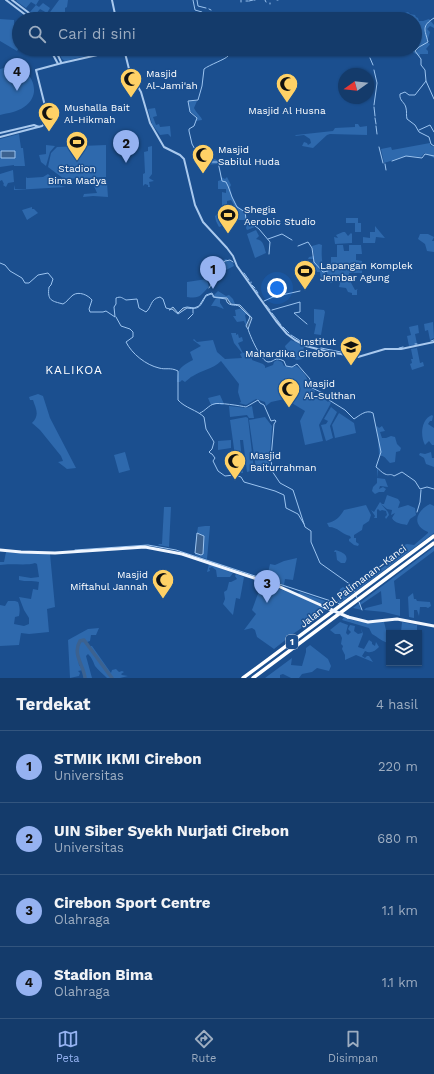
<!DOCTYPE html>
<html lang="id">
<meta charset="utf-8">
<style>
:root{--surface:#143b6b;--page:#214673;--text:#f1f3f6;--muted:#9dadc1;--line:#33557e;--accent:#95b2f1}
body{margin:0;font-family:"Work Sans",sans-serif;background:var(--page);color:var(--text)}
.controls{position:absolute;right:12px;bottom:12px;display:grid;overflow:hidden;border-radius:0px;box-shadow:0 1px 3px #0004}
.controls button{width:36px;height:36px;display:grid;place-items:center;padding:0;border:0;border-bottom:1px solid var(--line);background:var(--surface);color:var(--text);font:20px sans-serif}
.compass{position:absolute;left:338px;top:68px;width:36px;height:36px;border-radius:50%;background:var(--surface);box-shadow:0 1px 3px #0004;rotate:255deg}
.you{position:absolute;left:277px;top:288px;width:14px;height:14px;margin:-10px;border:3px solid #fff;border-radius:50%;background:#1a73e8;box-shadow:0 0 0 6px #1a73e833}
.badge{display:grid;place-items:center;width:26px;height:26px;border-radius:50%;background:var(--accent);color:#111;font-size:13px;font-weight:700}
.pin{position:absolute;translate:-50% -33px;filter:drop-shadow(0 1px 2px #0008)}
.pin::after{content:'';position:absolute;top:21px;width:14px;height:12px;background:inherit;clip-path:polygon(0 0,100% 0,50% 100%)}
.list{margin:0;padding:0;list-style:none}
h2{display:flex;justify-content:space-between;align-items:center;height:52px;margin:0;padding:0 16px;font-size:17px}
h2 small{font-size:13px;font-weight:400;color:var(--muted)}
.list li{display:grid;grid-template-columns:26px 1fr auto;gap:12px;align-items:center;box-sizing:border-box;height:72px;padding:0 16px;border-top:1px solid var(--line)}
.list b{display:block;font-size:15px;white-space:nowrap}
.list p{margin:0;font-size:13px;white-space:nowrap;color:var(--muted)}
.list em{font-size:13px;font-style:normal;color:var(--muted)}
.icon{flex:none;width:22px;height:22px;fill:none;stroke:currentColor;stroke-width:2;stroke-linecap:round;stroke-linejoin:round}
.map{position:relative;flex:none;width:434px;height:678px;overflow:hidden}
.search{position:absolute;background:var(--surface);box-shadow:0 1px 3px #0004;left:12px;right:12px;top:12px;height:44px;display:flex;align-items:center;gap:10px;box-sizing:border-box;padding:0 14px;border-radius:22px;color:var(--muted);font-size:15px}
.sheet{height:340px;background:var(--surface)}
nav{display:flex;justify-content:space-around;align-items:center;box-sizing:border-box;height:56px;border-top:1px solid var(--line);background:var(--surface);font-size:11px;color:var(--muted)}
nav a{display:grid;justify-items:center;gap:2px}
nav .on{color:var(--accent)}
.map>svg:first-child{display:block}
.green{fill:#2e69ad}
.water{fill:#3c6290;stroke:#9cc4f0}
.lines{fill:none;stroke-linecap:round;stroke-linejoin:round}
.stream{stroke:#9cc4f0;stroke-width:1}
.river{stroke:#3c6290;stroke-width:3.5}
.tertiary{stroke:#a9c9ee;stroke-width:2}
.primary{stroke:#f0f6ff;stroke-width:3}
.motorway{stroke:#fff;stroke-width:3.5}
.primary-bridge{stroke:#f0f6ff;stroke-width:3}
.labels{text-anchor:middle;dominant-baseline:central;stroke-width:3;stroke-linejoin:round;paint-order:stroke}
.shield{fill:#1b4f8f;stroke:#bbcadd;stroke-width:1}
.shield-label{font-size:9px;font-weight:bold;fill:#fff}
.poi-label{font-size:10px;fill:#fff;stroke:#1b4f8f;text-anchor:start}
.street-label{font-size:10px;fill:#fff;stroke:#1b4f8f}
.quarter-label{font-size:12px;letter-spacing:1px;fill:#fff;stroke:#1b4f8f}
</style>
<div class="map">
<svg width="434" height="678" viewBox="0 0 434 678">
<rect width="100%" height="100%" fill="#1b4f8f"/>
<!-- green -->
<path class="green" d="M17,0H39L36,5L39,7L43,3L50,8L47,13L40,9L35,15L30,12L36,5L31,2L26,8L16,1Z
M59,0H68L67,7L65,8V12L62,13L61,19H45Z
M408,12L410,14L415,15L416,17L418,18L419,21H423L429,19L434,25V28L430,26L427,29L430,32L427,42L430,44L426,49L428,51V54H420V56L414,53L410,49H415L416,36L415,35V19H411V17L407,16L405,13Z
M0,19L14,20V29H19V48L17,51L0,41Z
M57,49H73L80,52H83L86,56L65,61L62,59Z
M12,66C33,69 43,95 24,107C17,112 8,113 0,115V69Z
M189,101H197L194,108C196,113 202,117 202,120L195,121L197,117L190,111Z
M155,108L157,116L153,117L156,125L159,124L160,127L170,126L171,137L168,134L160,135L152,124L148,109Z
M355,124H358L360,127L367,126V135L330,134L327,135L313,148L302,146L304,142L307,143L308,145L311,143L310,139L304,135L295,136L296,135L333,131L335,128L355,127Z
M19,134L21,148H23L25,166H14V165L0,167V139Z
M430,143V145L434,147V158L425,153L421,157L406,156L384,163L381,149L391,147L392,150Z
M46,145L55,146L50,152L46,166L41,162L39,155L46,154Z
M106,145V177L64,179L48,167L51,153L57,147Z
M152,146V174L149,178L154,181L149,182L150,187H148V185L145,184L143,186V174L145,173L144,152L148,151V147Z
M210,157L211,160L215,159L219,162L221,177L225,179L227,177L231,185L230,187L232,196L236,205L244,211L246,219L255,227L247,230L246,228L248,222L245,220H238L219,227L216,221L215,216L223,210L226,209L225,207L234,205L231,200L227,201V205L222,206V192L226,193V189H218V181L221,180L219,166L217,164L205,165L202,158Z
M13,170L14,182L8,183L6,187L3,185L4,184L2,180L0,181V174Z
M48,174L61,186L66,187L14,190V185L15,189H26V177L27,178L43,177Z
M107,183L108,197L93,196L83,197L84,194L97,193L94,186Z
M32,207V209H34L38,213L27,220L22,210Z
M346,218H358V223H361V232H355V223H346Z
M375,226L385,238L376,237L375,243H363V237L370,238V232H375Z
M256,230L259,236L256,239C264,240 264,247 266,253L255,258L247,234Z
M343,232H345L348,236L351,233L352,234V243L335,244L334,237L338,238L336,235Z
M420,234H428L434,237L432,241H434V252L427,251L425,244L418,239Z
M319,244L322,245C321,257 322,267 328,279L324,281L321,280L320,272H317L315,269L316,266L310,263L313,262V259H308L309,257L314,256L312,246Z
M337,245H343L344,251H349V245H361L362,254H356V260L362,261V273H349V279L355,290L358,289L357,290V295H352V293L348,292L346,288L339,287L340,283L333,278H331L333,282L331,283L330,282L326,270H331V257H337Z
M226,259L233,263L234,266L222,272L215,263Z
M207,279L209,287C200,295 201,299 187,297V282Z
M218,291L226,296L229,295L233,299L235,304L230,302L227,298H220V303L224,309L216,306H211L216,298L214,297V295Z
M242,308L247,314L245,315L247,325L246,326L244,321L237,322L233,316H236L235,310Z
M314,309L324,310L325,312L321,335L314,334L316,324L314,323Z
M433,322L434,338L430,340L428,330L425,331L424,324Z
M418,325L419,333L415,334L417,344L409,346L407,336L411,335L409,327Z
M231,333H236V335L238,334L239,338L242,337L243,341L238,343L243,353L247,352L252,358V360L263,364L265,366V368L273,365L274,362L277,360L282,362L284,366L293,367L296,366C303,370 309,379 309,387L315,391L313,395L320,399L324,398L328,402L329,401L331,403L319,425L323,441L305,445L300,421L305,411L290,402L289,398L271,402L266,406L265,402L256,399L246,405L239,403L241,402L238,392L239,384L221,361C213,369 202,370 193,376C190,377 188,380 185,382L182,380L180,382H177C177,368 182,366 193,360L190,352L201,346L193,340L194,339L197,342L213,340L217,352L225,359L242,358L240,354L242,353L234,343Z
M291,340L304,346L302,359L297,360L288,356L285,346Z
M417,348L420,363L423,362L424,366L412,370L410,364L412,363L411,359H413L411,349Z
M38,394L43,396L50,418L76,468L67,469L58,462L63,461L61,456L40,430L32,423C40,415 36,409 33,400H30L29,397Z
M220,395L224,404L222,405L218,404L211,405L208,398Z
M229,406L246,408L252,406L254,418H249L247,415L230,417Z
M331,407L337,412L330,426L333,438L326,441L321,425L326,424L328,421L324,419Z
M339,413L354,423L356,433L335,438L332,425Z
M432,415L433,416L432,421H430L428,424L434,428V445H432L429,441L425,445C420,436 421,419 432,415Z
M246,417L248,418L254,470L247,472L243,440H240L243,473H239L237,470L230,420Z
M265,417L272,426L269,467L256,469L249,420Z
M377,426L379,428L382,426L385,431L380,432L382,438H386L391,436L395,437L397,444L401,448L400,451L396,452L395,462L390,463C386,460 385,455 379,456L378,437L376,427Z
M231,440V448L218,450V441Z
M125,452L130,470L119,473L114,455Z
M431,452L432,458H434V467L426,464L424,458L419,455L420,453L425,454Z
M377,468L378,470L377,478L385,479L388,487L380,486L379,489L383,487L386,489L384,492H379L375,494L372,491L373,487L377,483Z
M387,495L398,499L400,502L398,508L408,505L415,508L416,515L410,519L407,525C402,524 394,523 392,518L395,513L391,515L392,510L387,509L381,504L388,512L389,515L386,519L385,517L387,515L386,511L382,510L380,511L378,509L377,510V518H374L375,516L371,510L374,512L380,502L382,504H384Z
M430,504L434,506V533L340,603L336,601L343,596V593L339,594L340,589L343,587L350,591L354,589L402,553L401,549L402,546L407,544L414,545L428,533V532C411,525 416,511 430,504Z
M366,505L371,515L369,521L363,525L362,530L354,535V538H356V542L359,544L358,546L354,545L349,541V539L351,538L350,536C341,534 338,527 329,527L327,523C335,522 340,517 344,510Z
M164,507H171L169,547L158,545L159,544H162Z
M205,526H210L207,559L195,555V553L200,555L203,554L204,536L197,533L198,527Z
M434,547V551L394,581L396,599H400V616L384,612L364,610L366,608L382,604L381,591L359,606L362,610L353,608Z
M335,550C342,552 350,555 345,563H341L337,560L336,552H334Z
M6,552L50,554L55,607L47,609L49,632L29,634L21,633L19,645L0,646V605L5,606L8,601H15L18,602C20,607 20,611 19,616L15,617L14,624L24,626L29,624V618L24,610L19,597L31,599L33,589L38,590L39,582C32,580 26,582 19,580V576L31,578L39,577L37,564L35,563C27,566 11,563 0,565V562H4Z
M297,558L293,580L285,579L284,585L265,578V577H267L270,564L275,565L284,561Z
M209,564L233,573L230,577H217L216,570L212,567L209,568L210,571L207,572Z
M236,574L244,577L240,599L236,598L233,615L230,612L223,604L225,599L224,592L227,590L229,582H231L237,579L235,576Z
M262,583L297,595L326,609L320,615L293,634L274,649L257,637L255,630L252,628L244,630L256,614L252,610Z
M300,592L336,605L330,607L298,594Z
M413,593L414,599H416L417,601L430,602L431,606L428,608L426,607H420L419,616L417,610H414V618L409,617L408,597Z
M344,617C358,623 370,623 384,622L386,630L396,632H401L402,622L417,625V633H389V643C382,642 378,637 372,634L369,628L342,620Z
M340,622L348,625L346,633L348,635L351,632L348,629L350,625L355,626L354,631L358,634L362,633L361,628L363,634L358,647L364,649L369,640L372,642V644L375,646L376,642L379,647C375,651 371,654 365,651L362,656L365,658L367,656H369L373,662L356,655L345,660V655L342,649L343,646L341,644L342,638L340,634H335L330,630Z
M99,628L96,635H91L90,641L87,642L84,639L80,641L77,648L79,665L83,670L78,671L80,673L79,676L70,678L68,640L88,629Z
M84,640L111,678H107C103,674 98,670 95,666C93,661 92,658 88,654L86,656L92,678H86C84,666 73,654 81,642Z
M310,645L328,659L331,666L329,671L317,668L312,672L302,674L299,678H291L283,674L280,675V678H265L292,658L291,665L302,666L306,652V648Z
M90,646H92L111,673L112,670L116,669L119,672L122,671L124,672L121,674L122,675L128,676L120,678H112Z"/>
<!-- water -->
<path class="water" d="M1,151H15V158H1Z
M212,293L214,297L227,298L231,304L240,305L252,318L248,329L246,326L250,317L239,306C235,304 227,307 226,299L213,297V295L211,294L206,296C200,306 200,310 187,308L178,314L172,309L169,310L173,307L178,313L183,308L187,307L194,308L199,306L206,295Z
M197,533L204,536L203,554L201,555L195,553Z"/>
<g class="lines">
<!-- stream -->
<path class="stream" d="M193,0L195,10L202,12L210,19
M197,0L198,6L206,8
M241,0V2
M254,0H255
M265,0L266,2
M277,0H278
M246,1H248
M249,1L253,0
M270,3V4
M209,9L211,10
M434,18C421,26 425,30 428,42L419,47L415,51L421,59V65L425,70L426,81L415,95H409L405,92L400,94C399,101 405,102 406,108C407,112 406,115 407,119L415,125L419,132L429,137L431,144L434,146
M239,49L240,52L243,53L248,49
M370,58L373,65
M426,81L434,99
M374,105L377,83L374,70
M374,107L375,116
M375,118L376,124
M376,126L377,134
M419,130L430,125L434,132
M379,147L383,163
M197,153L192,144L189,131V129L194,126L197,118L190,112L188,101L198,100L202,86L204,69C209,65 226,59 228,56C228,55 228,50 228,49
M201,157L205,162H218L222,181L226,182L228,186L232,197L237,207L245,212L246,219L259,229L270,242L269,254
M392,161L406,156L422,158L425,154L434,156
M385,164L386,170
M268,239L282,234L292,240
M298,246L308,242L312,248L314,262L323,272L328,271
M0,263L5,265L10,271L22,278L25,283H29L38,275L48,273L53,279L51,285L49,287C47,301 52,301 63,304C67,302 69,298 73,295C79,291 88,295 92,300L89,309L90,312H103L106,311L115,317L114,307L116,304V298C121,296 122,298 126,300L137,299L139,308L146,312C152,307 150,299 160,297L163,299L166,308L170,309
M244,273L249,280
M251,282V283
M252,285L255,288
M209,288L211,285V276L213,273L225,261L230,260L233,262
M256,290L258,293
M264,301L273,297L300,291
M266,305L270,310
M193,308V313
M272,310L300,302V312L294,313L307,324
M272,313L281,325
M116,317L121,326L130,329L133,332V337L126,342C132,354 146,365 159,368C166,370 170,367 178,371V400C185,408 197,410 204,417L206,429L214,442L212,449L209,452L210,453L212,454L215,458L213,461L218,471L225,476L234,475L241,477L244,482L275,491L284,495L286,508L298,514L304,524
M188,319L193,314
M283,327L289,333
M248,329C250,336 261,361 268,362C275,362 274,356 284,361L286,366L292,367L297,364L310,379V387L325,394L329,400L345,410L354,419C359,416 366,409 373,413L381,452L376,467C379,469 382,473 385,474C389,476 390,473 394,476L402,472L415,481L420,489L427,487L434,489
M291,335L302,342L312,346
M431,341L434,340
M415,344H417
M321,348L356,355
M399,348L403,347
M200,413C205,411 209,405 214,404C217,402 242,406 246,407L258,400L260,403L264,405L271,421L275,420L276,421L274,424L271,458L272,471L280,483L293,490L305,527L311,531V542L320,563L351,585L355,592
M417,512L420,502L421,490
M75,550L148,545L176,550L340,604
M356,596L357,598
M359,602L362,610"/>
<!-- river -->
<path class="river" d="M85,678C84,666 72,654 80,641L84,640L112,678"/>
<!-- tertiary -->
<path class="tertiary" d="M6,0L31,19
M12,0L37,19
M112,0L116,19
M50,49L58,64
M55,49L61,62
M124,49L130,73L141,92L150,123L164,147L180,155L184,159L195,205L203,222L227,248L233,256L237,266L276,321L287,334L295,340L306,346L329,352L358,357L385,349H401L434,342
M0,133L34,125L39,127
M0,137L42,126L47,122L45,106L36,70L62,63L124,49"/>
<!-- primary -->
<path class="primary" d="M0,550L21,552L55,553L145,547L182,554L278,586L325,607
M348,617L368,622L397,619L434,626"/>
<!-- motorway -->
<path class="motorway" d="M243,678L434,536
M253,678L434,543"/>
<!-- primary-bridge -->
<path class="primary-bridge" d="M325,607L348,617"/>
</g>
<!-- icons -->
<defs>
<g id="mosque-pin" transform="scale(1.15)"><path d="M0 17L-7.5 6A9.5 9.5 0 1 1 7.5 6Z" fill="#ffd166" stroke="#1b4f8f"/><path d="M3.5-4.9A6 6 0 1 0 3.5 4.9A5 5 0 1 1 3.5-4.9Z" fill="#111"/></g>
<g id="stadium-pin" transform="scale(1.15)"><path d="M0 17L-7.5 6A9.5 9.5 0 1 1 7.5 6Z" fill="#ffd166" stroke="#1b4f8f"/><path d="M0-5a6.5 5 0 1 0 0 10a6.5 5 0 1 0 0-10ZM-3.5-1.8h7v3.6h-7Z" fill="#111"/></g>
<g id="university-pin" transform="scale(1.15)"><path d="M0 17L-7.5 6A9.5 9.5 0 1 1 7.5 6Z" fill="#ffd166" stroke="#1b4f8f"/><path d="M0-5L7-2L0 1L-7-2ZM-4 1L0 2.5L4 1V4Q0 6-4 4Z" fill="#111"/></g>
</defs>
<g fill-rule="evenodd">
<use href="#mosque-pin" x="131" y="79"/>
<use href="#mosque-pin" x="287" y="84"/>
<use href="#mosque-pin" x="49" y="113"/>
<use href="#stadium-pin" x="77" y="142"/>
<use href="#mosque-pin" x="203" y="155"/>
<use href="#stadium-pin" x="228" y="215"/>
<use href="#stadium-pin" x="305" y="271"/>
<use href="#university-pin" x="351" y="347"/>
<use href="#mosque-pin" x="289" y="389"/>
<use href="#mosque-pin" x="235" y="461"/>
<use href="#mosque-pin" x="163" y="580"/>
</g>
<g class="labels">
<!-- shield labels -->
<rect class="shield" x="286" y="635" width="12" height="14" rx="3"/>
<g class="shield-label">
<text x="292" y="642">1</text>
</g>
<!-- poi labels -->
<g class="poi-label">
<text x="146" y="73">Masjid<tspan x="146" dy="12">Al-Jami'ah</tspan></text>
<text x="64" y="107">Mushalla Bait<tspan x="64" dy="12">Al-Hikmah</tspan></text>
<text x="287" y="110" text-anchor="middle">Masjid Al Husna</text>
<text x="218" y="149">Masjid<tspan x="218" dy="12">Sabilul Huda</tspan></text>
<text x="77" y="168" text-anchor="middle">Stadion<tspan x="77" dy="12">Bima Madya</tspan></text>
<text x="244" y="209">Shegia<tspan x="244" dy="12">Aerobic Studio</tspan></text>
<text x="320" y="265">Lapangan Komplek<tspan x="320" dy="12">Jembar Agung</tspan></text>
<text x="336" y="341" text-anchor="end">Institut<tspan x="336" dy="12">Mahardika Cirebon</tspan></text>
<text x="304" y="383">Masjid<tspan x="304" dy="12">Al-Sulthan</tspan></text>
<text x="250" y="455">Masjid<tspan x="250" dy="12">Baiturrahman</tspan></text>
<text x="148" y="574" text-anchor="end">Masjid<tspan x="148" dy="12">Miftahul Jannah</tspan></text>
</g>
<!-- street labels -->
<g class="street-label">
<text transform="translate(353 586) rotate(-37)">Jalan Tol Palimanan–Kanci</text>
</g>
<!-- quarter labels -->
<g class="quarter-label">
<text x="74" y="370">KALIKOA</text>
</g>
</g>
</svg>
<div class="controls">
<button><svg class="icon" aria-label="layers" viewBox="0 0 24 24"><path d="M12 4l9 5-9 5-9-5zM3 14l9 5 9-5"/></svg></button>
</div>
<svg class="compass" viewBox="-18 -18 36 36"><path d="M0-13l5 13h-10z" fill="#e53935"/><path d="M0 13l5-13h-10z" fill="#9dadc1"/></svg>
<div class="you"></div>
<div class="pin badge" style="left:213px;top:289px">1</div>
<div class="pin badge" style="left:126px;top:163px">2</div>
<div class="pin badge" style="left:267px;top:603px">3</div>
<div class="pin badge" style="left:17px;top:91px">4</div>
<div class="search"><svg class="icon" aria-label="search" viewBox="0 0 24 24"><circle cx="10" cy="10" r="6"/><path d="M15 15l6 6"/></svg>Cari di sini</div>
</div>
<section class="sheet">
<h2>Terdekat<small>4 hasil</small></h2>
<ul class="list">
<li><span class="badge">1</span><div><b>STMIK IKMI Cirebon</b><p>Universitas</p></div><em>220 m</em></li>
<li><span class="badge">2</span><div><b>UIN Siber Syekh Nurjati Cirebon</b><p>Universitas</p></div><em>680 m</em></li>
<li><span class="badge">3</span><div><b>Cirebon Sport Centre</b><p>Olahraga</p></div><em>1.1 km</em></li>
<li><span class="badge">4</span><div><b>Stadion Bima</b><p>Olahraga</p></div><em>1.1 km</em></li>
</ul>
</section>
<nav>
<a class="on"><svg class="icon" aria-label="map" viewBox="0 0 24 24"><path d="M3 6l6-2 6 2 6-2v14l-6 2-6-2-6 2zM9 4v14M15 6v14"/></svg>Peta</a>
<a><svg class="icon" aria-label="directions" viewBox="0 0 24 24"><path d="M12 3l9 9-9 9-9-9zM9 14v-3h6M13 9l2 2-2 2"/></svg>Rute</a>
<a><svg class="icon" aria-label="saved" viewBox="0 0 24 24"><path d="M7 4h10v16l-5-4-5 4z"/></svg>Disimpan</a>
</nav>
